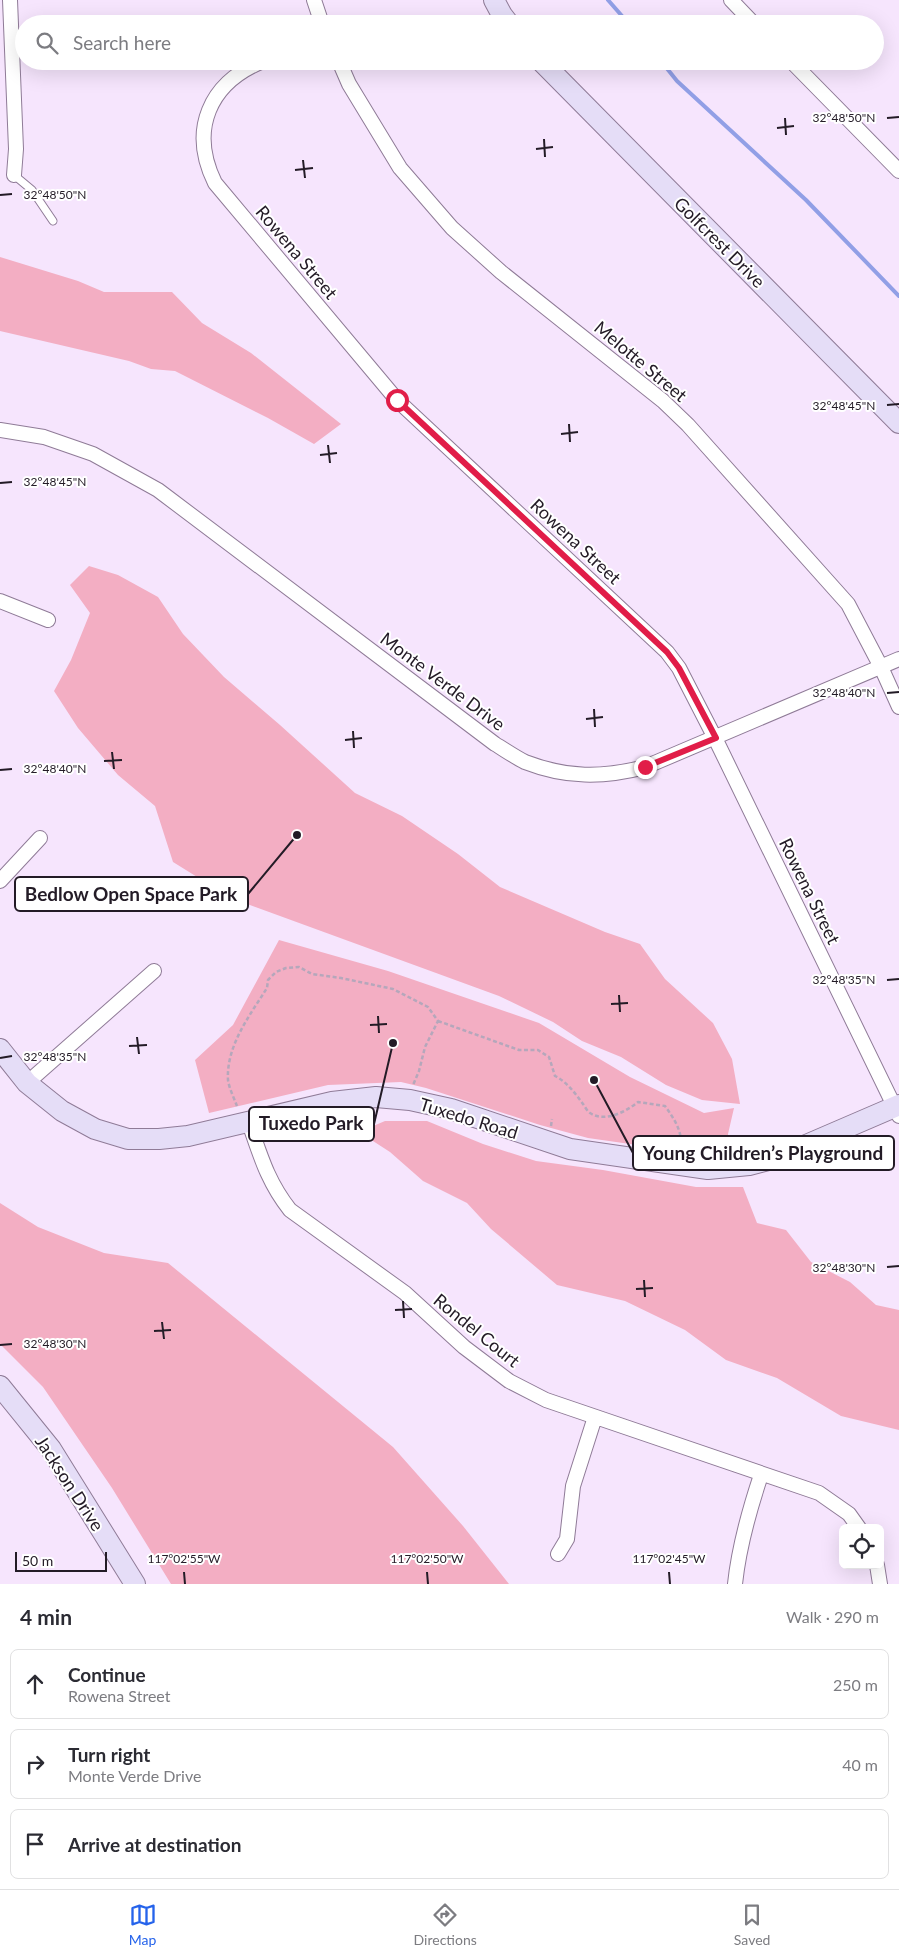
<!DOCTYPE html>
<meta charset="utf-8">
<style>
:root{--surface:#fff;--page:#f7f7f7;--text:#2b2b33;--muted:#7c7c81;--line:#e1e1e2;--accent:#2563eb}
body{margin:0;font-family:Lato,sans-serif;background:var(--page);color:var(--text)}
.controls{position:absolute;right:15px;bottom:15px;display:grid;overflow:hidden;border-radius:8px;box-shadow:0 5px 20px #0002}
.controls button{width:45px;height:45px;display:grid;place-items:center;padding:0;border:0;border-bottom:1px solid var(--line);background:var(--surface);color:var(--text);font:25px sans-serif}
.scale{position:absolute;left:15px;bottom:12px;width:92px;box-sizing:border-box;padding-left:5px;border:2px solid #231b26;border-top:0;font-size:14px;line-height:18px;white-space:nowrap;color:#231b26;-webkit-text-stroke:4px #fff;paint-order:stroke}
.stop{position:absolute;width:15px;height:15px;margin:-11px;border:4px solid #e11d48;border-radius:50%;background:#fff}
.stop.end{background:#e11d48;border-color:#fff;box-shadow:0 1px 5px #0008}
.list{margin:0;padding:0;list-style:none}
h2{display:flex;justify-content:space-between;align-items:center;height:65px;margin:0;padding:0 20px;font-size:21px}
h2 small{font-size:16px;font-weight:400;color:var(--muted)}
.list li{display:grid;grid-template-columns:32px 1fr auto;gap:15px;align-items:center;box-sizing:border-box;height:70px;margin:0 10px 10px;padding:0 10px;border:1px solid var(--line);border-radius:8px}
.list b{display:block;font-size:19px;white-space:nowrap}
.list p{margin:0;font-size:16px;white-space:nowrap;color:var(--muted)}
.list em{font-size:16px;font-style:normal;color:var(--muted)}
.icon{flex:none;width:28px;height:28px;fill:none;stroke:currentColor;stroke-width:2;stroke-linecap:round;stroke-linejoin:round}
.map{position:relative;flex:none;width:899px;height:1584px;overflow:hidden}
.search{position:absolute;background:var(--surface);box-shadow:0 5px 20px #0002;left:15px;right:15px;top:15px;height:55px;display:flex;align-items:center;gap:12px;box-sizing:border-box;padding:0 18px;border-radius:28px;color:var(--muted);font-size:19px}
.sheet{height:305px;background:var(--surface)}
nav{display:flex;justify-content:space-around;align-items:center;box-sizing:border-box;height:70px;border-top:1px solid var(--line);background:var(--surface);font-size:14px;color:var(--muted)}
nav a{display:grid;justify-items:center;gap:2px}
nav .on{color:var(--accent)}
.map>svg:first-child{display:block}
.green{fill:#f3aec3}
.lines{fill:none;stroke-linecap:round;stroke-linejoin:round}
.stream{stroke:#919fe6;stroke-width:4}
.lane-casing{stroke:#8f7b97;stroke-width:9}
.street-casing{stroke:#8f7b97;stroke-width:16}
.secondary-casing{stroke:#8f7b97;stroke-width:22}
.path{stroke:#b5a7bb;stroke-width:2.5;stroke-dasharray:4 2.5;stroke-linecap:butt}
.lane{stroke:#fff;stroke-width:7}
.street{stroke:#fff;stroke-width:14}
.secondary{stroke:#e5ddf7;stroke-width:20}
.route{stroke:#e11d48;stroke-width:6}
.ticks{fill:none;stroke:#231b26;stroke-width:2}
.labels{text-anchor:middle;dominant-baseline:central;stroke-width:4;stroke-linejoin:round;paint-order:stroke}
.street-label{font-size:18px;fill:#231b26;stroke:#fff}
.ticks-label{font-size:12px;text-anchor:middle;fill:#231b26;stroke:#fff;stroke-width:4;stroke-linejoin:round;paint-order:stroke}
.leader{fill:none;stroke:#231b26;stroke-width:2}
.callout-dot{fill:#231b26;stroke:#fff;stroke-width:2}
.callout{fill:#fff;stroke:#231b26;stroke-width:2}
.callout-label{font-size:19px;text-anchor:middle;font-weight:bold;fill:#231b26}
</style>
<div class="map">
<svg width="899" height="1584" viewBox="0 0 899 1584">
<rect width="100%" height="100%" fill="#f6e5fd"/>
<!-- green -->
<path class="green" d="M0,257L78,281L104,292H172L202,323L251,353L341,424L314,444L268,418L175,371L151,369L129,361L0,331Z
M89,566L118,575L158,597L183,634L224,677L280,725L355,793L402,816L458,854L500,887L605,932L640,944L665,979L713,1023L732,1059L740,1104L702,1100L666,1085L621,1057L582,1041L553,1022L499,996L231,898L173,862L155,806L118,775L78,728L54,691L71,660L90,613L70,585Z
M279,940L388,971L539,1023L630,1077L704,1113L734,1108L728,1134L729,1146L727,1153H693L588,1138L540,1125L426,1088L401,1082L328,1085L209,1113L195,1060L233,1025Z
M385,1121H427L483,1144L536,1161L603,1170L696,1187H743L757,1223L786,1230L811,1262L850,1282L876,1305L899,1310V1430L841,1416L777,1378L726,1360L685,1330L625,1301L557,1285L491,1229L467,1203L423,1181L390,1152L359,1132Z
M0,1203L38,1227L104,1253L168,1263L393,1447L463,1526L509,1584H171L112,1488L43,1387L0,1344Z"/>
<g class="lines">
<!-- stream -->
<path class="stream" d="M608,0L629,24
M661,61L677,81L806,200L899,296"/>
<!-- lane casing -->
<g class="lane-casing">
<path id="lane" d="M14,175L32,190L53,221"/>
</g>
<!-- street casing -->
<g class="street-casing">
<path id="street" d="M10,0L16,149L14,175
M314,0L322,24
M731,0L754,24
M263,61C209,83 189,130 215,183L397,400L667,652L679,668L715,738L899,1116
M339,61L349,84L400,168L452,228L501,272L663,401L688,425L848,604L881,667L899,707
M791,61L899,171
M0,430L44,437L93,454L158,490L495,744C505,750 515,757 525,762C566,778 603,778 645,767L899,659
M0,601L48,620
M0,881L40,838
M27,1083L154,971
M248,1120C260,1154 267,1181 290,1210L405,1293L464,1347L509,1381L546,1400L819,1493L849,1514L859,1528
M558,1554L567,1539L573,1486L595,1417
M877,1565L880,1584
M735,1584C739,1546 749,1511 761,1475"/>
</g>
<!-- secondary casing -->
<g class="secondary-casing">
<path id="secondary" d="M494,0L502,15L509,24
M541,61L899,423
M0,1049L27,1083L62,1111L95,1129L128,1139H159L188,1136L332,1102L376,1097L410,1100L451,1109L570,1149L708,1169L749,1165L776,1158L899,1105
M0,1386L51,1449L135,1584"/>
</g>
<!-- path -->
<path class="path" d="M438,1021L519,1050H538L549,1057L555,1076C567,1082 575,1093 583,1104C585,1107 588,1112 590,1113C605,1123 627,1111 638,1102L665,1106C675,1120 683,1132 681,1150
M237,1106C234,1098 229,1088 228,1080C226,1046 250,1015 267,988L268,980L276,972L286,968L299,967L312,974L341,978L393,989L428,1007L438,1021L425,1047L419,1071L413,1085
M551,1126L552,1119"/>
<!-- lane -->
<use href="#lane" class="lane"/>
<!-- street -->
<use href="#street" class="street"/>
<!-- secondary -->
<use href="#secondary" class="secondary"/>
</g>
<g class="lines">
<!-- route -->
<path class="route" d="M397,400L667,652L679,668L716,738L645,767"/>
</g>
<!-- ticks -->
<path class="ticks" d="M785,118L786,135M887,118L899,117M777,128L794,126M544,139L545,157M536,149L553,147M303,160L305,178M295,170L313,168M0,195L12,194M887,405L899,404M569,424L570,442M561,434L578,432M328,445L330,463M320,455L337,453M0,483L12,482M887,693L899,692M594,709L595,727M586,719L603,717M353,731L354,748M345,740L362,738M112,752L114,769M104,761L122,760M0,770L12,769M887,980L899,979M619,995L620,1012M611,1004L628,1003M378,1016L379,1033M370,1025L387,1024M137,1037L139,1054M129,1046L147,1045M0,1058L12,1056M887,1267L899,1266M644,1280L645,1297M636,1289L653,1288M403,1301L404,1318M395,1310L412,1309M162,1322L164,1339M154,1331L171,1330M0,1345L12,1344M184,1572L185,1584M427,1572L428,1584M669,1572L670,1584"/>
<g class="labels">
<!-- street labels -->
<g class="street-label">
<text transform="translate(720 242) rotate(45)">Golfcrest Drive</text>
<text transform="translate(297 252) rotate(50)">Rowena Street</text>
<text transform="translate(641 361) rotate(40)">Melotte Street</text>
<text transform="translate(576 541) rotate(43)">Rowena Street</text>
<text transform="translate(443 681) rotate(37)">Monte Verde Drive</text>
<text transform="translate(810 891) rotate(64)">Rowena Street</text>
<text transform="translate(469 1118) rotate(17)">Tuxedo Road</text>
<text transform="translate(477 1330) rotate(39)">Rondel Court</text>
<text transform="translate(70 1483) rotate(57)">Jackson Drive</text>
</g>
</g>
<g class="ticks-label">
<text x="844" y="122">32°48'50"N</text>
<text x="55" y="199">32°48'50"N</text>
<text x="844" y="410">32°48'45"N</text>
<text x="55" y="486">32°48'45"N</text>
<text x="844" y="697">32°48'40"N</text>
<text x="55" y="773">32°48'40"N</text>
<text x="844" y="984">32°48'35"N</text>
<text x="55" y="1061">32°48'35"N</text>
<text x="844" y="1272">32°48'30"N</text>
<text x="55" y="1348">32°48'30"N</text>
<text x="184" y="1563">117°02'55"W</text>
<text x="427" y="1563">117°02'50"W</text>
<text x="669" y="1563">117°02'45"W</text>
</g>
<!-- callouts -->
<path class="leader" d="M297 835L248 894M393 1043L374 1124M594 1080L633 1153"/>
<g class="callout-dot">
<circle cx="297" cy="835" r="5"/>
<circle cx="393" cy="1043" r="5"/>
<circle cx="594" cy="1080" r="5"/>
</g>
<g class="callout">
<rect x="15" y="877" width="233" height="34" rx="5"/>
<rect x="249" y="1107" width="125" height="34" rx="5"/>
<rect x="633" y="1136" width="261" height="34" rx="5"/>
</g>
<g class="callout-label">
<text x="131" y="901">Bedlow Open Space Park</text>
<text x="311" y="1130">Tuxedo Park</text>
<text x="763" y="1160">Young Children’s Playground</text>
</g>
</svg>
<div class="controls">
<button><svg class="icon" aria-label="locate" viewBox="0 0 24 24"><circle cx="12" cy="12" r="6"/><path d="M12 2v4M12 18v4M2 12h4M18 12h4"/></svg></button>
</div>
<div class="scale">50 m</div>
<div class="stop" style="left:397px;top:400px"></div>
<div class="stop end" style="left:645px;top:767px"></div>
<div class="search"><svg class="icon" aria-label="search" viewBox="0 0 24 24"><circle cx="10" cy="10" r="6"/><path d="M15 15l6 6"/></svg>Search here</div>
</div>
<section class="sheet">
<h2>4 min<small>Walk · 290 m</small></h2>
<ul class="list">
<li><svg class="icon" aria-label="ahead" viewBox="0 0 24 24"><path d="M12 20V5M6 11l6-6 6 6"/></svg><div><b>Continue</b><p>Rowena Street</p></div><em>250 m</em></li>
<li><svg class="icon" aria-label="right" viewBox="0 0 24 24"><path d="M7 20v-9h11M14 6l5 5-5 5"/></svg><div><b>Turn right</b><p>Monte Verde Drive</p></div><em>40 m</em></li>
<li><svg class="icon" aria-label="arrive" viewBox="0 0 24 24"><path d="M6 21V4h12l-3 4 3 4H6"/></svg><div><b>Arrive at destination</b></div></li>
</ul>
</section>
<nav>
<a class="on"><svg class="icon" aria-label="map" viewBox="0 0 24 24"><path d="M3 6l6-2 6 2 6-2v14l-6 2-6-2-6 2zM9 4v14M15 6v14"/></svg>Map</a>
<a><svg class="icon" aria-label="directions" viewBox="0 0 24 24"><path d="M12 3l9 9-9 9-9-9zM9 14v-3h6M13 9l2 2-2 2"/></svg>Directions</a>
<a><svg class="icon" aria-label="saved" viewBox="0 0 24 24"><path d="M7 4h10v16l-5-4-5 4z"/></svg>Saved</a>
</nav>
